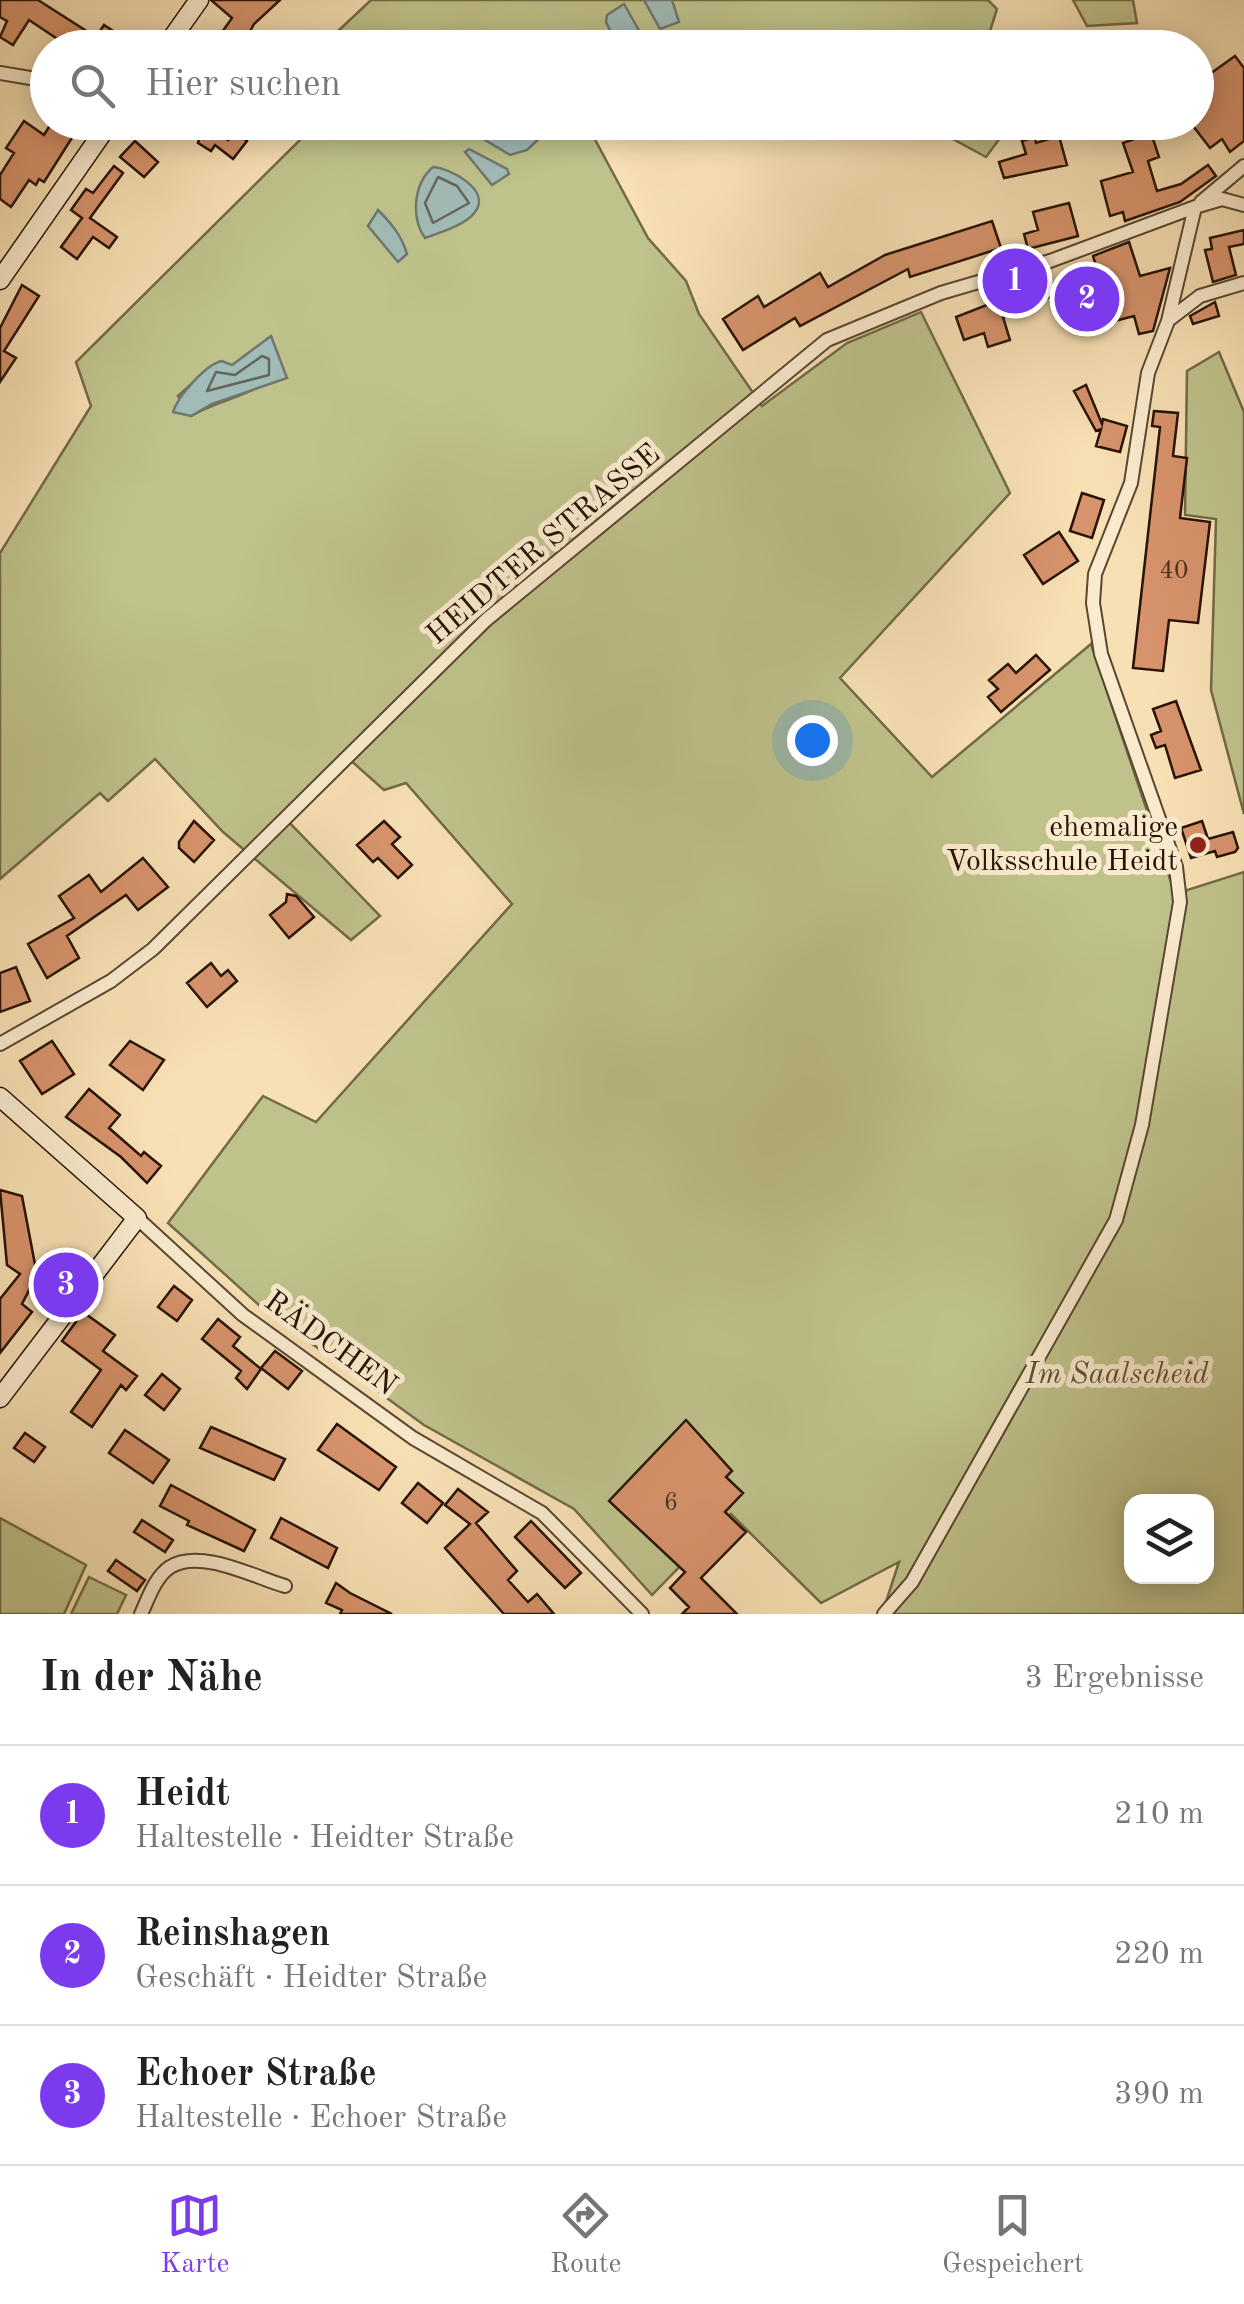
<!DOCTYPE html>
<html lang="de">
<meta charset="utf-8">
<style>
:root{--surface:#fff;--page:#f2f2f2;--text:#222;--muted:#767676;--line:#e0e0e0;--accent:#7c3aed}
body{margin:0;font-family:"Old Standard TT",serif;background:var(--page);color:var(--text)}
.controls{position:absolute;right:30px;bottom:30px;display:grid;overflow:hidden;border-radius:20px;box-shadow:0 5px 25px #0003}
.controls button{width:90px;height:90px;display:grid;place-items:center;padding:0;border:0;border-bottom:2px solid var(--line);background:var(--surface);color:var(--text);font:50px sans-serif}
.you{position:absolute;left:812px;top:740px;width:35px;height:35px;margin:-25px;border:8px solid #fff;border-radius:50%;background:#1a73e8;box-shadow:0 0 0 15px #1a73e833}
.badge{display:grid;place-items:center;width:65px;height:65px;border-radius:50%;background:var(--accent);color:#fff;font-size:32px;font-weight:700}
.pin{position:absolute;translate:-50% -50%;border:5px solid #fff;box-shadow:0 2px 10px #0006}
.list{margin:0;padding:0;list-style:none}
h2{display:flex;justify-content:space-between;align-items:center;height:130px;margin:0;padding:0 40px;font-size:42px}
h2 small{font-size:32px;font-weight:400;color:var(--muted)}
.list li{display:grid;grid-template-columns:65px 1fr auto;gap:30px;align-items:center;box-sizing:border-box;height:140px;padding:0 40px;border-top:2px solid var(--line)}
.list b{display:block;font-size:38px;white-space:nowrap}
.list p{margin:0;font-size:32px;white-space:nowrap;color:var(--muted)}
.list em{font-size:32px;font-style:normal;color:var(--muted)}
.icon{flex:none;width:55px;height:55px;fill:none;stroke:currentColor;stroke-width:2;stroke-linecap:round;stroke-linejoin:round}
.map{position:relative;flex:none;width:1244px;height:1614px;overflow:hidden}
.search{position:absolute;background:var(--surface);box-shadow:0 5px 25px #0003;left:30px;right:30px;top:30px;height:110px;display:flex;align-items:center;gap:25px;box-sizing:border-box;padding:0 35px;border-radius:55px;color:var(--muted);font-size:38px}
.sheet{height:550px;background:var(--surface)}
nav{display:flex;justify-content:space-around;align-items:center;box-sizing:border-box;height:140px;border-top:2px solid var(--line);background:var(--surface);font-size:28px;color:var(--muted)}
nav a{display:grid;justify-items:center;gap:5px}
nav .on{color:var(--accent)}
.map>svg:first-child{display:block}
.green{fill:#bfc28b;stroke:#726a48;stroke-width:2.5;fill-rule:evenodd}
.water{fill:#a1bbb6;stroke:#70776f;stroke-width:2.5}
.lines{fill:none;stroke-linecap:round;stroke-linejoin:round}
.shore{stroke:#64665e;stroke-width:2.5}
.building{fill:#d7936c;stroke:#261205;stroke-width:2.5}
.street-casing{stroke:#5a4631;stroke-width:16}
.secondary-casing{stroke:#261205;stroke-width:21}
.street{stroke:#faebce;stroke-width:12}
.secondary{stroke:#faebce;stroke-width:18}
.poi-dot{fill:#8f2418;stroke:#faebce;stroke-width:4}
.labels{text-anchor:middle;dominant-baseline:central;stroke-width:10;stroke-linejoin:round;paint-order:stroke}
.number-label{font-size:25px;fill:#52321f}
.street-label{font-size:30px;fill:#261205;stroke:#faebce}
.poi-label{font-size:30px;fill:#261205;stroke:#faebce;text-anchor:end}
.park-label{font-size:30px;font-style:italic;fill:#5c5034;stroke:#faebce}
</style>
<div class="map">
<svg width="1244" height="1614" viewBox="0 0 1244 1614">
<rect width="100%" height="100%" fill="#f7e0b4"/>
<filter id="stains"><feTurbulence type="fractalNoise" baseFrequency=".002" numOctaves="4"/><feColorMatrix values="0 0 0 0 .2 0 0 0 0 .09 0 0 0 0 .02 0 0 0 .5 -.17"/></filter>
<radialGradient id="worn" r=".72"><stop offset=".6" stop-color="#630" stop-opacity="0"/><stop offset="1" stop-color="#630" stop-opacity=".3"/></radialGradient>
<!-- green -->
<path class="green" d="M371,0H988L997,9L985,47L320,48Z
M1073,0H1133L1137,23L1087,26Z
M317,123H601L592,134L648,238L686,281L699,314L762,406L847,343L921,312L1010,493L840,678L932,777L1091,644L1175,894L1244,872V1614H882L899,1562L821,1603L731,1514L652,1595L574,1509L424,1425L260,1306L168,1223L263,1096L316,1122L512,904L406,783L384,790L348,758L285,818L380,916L351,940L223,832L155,759L108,801L100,793L0,879V553L91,406L76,362ZM271,337L281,368C255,398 225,396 191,416L178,396L199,377L232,366ZM1132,1502H1206V1576H1132Z
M923,123H1002L1006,130L986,157Z
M1219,352L1244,412V814L1211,690L1216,519L1185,515L1187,371Z
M0,1518L86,1565L64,1614H0Z
M89,1577L126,1595L117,1614H71Z"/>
<!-- water -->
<path class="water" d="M644,0H672L679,22L660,29Z
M624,4L646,43L618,47L606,22L607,15Z
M496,123V122L556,123L527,150L510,155L485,140Z
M469,149L507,169L509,174L492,185L465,152Z
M433,167C450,168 492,190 475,212C466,225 439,233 425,238C411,218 413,184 433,167Z
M378,210C391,223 402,236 407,254L398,262L368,226Z
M271,336L287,378L212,404L191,416L173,412C178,396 206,364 222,361L232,365Z"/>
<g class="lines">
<!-- shore -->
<path class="shore" d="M438,177L457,186L469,203L433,223L425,203Z
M262,356L269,359V375L207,391L216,372L235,375Z"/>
</g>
<!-- building -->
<path class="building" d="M0,0H38L96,37L104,25L139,48H71L29,20L13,45L0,37L7,21L0,17Z
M211,0H280L254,24L241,48H223L215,42L232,18Z
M1235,56L1244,68V141L1230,152L1222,139L1210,148L1190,122H1196V84Z
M24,121L44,135L52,122H82L44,182L39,179L36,185L29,180L11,207L0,199V175L14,153L6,148Z
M203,124L228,140L235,132L247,141L233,159L215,145L211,151L198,143Z
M1151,133L1159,157L1148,161L1157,191L1181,184L1208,165L1216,176L1180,202L1125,221L1123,212L1110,216L1101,181L1133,172L1123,143Z
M1059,136L1067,165L1004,178L999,162L1026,154L1022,141L1035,137L1036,143Z
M135,141L158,162L144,177L120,157Z
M114,166L123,173L90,218L117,237L109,248L93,237L77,259L61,247L82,218L71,210L86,189L93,193Z
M1069,203L1078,236L1028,249L1024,234L1038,230L1033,212Z
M992,221L1001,248L910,277L908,269L800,326L795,318L743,350L723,319L758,296L764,307L820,273L828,287L885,255Z
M1244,230V244L1229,247L1236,275L1213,282L1205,250L1212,249L1210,238Z
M1129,242L1140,276L1170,268L1153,331L1139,334L1134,316L1088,328L1073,273L1096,266L1093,256Z
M1046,282L1052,296L1003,317L1010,340L988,347L984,333L964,340L956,317Z
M22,285L39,296L4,351L16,358L0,382V328Z
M1215,302L1219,316L1193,324L1190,316Z
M1086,385L1102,424L1103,419L1127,426L1120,452L1096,446L1101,429L1096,431L1074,391Z
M1154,411L1178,413L1173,456L1187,458L1180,518L1210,522L1198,623L1169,620L1163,671L1133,668L1160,427L1152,426Z
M1082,493L1104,500L1092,538L1070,531Z
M1059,532L1078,561L1043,584L1024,555Z
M1036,655L1050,670L1001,712L988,697L998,689L989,680L1008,664L1016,673Z
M1176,701L1201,770L1175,778L1165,745L1156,748L1151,735L1161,731L1153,709Z
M194,821L214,840L194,862L179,848V842Z
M384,821L400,837L392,844L412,865L398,878L378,858L373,862L357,845Z
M1202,821L1208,839L1233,832L1238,848L1235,852L1217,857L1215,851L1191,858L1181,828Z
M143,858L168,887L138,910L126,895L67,936L79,958L47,978L28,944L74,918L59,896L89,875L101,892Z
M287,894L296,896L314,917L289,938L270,915L286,902Z
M211,963L221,976L228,970L237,981L207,1007L187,983Z
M16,967L30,1001L0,1012V973Z
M52,1041L74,1074L42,1094L20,1061Z
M130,1041L164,1060L143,1090L110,1065Z
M89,1089L120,1115L109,1128L141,1156L144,1152L161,1166L147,1183L121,1157L66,1117Z
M0,1190L22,1196L37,1275L22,1304L32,1312L0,1353V1299L20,1274L7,1265Z
M174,1286L192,1300L177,1321L158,1307Z
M83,1312L115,1335L103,1351L137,1376L126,1390L121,1385L92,1427L71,1412L101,1370L62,1341Z
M218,1319L240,1337L233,1346L261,1369L247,1389L236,1378L241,1371L202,1339Z
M275,1351L302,1371L288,1389L261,1368Z
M162,1374L180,1389L164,1410L145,1395Z
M686,1420L732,1471L726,1477L743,1493L725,1512L746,1532L701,1578L737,1614H682L689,1607L670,1588L685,1572L609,1501Z
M337,1424L396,1467L379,1490L318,1450Z
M211,1427L285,1459L274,1480L200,1448Z
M125,1430L169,1460L153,1483L109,1453Z
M25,1433L45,1447L34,1462L14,1448Z
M418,1483L443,1503L427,1523L402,1503Z
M171,1485L255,1530L244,1551L187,1525L189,1521L160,1506Z
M458,1489L488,1512L476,1523L517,1571L508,1580L528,1602L537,1594L554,1614H504L445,1548L470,1524L445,1505Z
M281,1518L337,1548L328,1568L271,1538Z
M142,1520L173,1540L165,1552L134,1532Z
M531,1521L581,1573L565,1588L515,1537Z
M116,1560L145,1580L137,1591L108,1571Z
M336,1583L350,1593L392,1614H340L342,1610L326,1603Z"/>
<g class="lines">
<!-- street casing -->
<g class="street-casing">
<path id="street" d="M0,73L48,81
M1201,202L1244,166
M1170,319L1200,296L1244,283
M0,1044L111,981L153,949L486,620L827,340L941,293L1050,261L1195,207L1222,199L1244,205
M137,1218L243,1315L413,1438L542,1513L642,1614
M141,1614C148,1599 155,1577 170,1567C201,1548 254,1577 285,1586
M884,1614L912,1582L1116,1220L1142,1125L1180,902L1176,867L1101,654L1093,603L1095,574L1131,483L1148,373L1168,321L1195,207"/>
</g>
<!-- secondary casing -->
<g class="secondary-casing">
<path id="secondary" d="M165,48L199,0
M0,280L110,122
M0,1097L137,1218L0,1398"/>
</g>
<!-- street -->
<use href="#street" class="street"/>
<!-- secondary -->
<use href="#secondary" class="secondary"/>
</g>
<!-- markers -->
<circle class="poi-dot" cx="1198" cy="845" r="10"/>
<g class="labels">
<!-- number labels -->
<g class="number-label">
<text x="1174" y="571">40</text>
<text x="671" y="1503">6</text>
</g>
<!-- street labels -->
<g class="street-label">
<text transform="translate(544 545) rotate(-40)">HEIDTER STRASSE</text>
<text transform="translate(330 1344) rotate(36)">RÄDCHEN</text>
</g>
<!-- poi labels -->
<g class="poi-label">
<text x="1178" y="828">ehemalige<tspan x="1178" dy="34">Volksschule Heidt</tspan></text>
</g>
<!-- park labels -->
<g class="park-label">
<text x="1117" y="1375">Im Saalscheid</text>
</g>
</g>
<rect width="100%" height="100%" filter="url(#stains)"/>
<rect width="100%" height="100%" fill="url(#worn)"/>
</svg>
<div class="controls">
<button><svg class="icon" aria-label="layers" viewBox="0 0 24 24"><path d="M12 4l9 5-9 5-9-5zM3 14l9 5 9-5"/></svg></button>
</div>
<div class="you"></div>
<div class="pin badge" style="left:1015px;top:281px">1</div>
<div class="pin badge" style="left:1087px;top:299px">2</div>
<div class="pin badge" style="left:66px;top:1285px">3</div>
<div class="search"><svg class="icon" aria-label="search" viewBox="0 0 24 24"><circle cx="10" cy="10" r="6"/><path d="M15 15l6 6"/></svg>Hier suchen</div>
</div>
<section class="sheet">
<h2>In der Nähe<small>3 Ergebnisse</small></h2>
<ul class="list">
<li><span class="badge">1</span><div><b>Heidt</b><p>Haltestelle · Heidter Straße</p></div><em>210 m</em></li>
<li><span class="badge">2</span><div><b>Reinshagen</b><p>Geschäft · Heidter Straße</p></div><em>220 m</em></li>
<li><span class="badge">3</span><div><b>Echoer Straße</b><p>Haltestelle · Echoer Straße</p></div><em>390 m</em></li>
</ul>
</section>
<nav>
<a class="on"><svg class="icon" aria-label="map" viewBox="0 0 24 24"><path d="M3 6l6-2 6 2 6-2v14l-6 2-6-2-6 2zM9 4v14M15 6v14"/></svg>Karte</a>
<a><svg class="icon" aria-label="directions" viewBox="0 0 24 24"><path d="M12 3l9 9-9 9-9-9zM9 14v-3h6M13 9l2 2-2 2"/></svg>Route</a>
<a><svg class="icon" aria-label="saved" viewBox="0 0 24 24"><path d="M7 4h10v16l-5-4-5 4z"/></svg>Gespeichert</a>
</nav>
